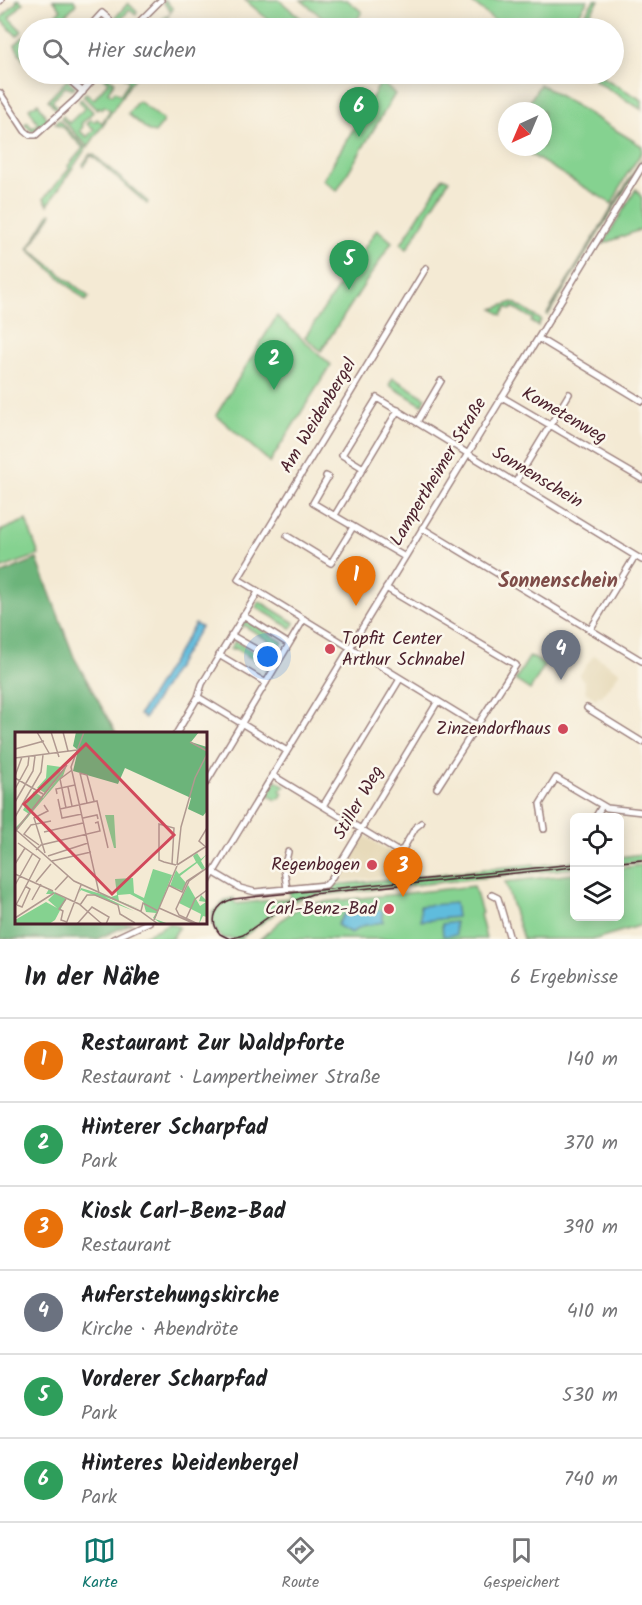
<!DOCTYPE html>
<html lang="de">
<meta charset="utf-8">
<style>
:root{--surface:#fff;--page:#f2f2f2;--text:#202124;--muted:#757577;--line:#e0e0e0;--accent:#0f766e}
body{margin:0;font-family:Kalam,sans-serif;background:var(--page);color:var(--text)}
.controls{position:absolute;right:18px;bottom:18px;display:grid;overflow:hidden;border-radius:9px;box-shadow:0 3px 15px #0003}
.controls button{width:54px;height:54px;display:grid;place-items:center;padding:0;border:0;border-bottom:2px solid var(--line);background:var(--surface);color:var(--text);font:30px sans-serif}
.compass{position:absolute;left:498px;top:102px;width:54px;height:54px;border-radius:50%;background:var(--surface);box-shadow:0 3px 15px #0003;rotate:224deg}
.you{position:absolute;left:268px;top:657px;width:21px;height:21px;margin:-15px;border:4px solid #fff;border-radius:50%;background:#1a73e8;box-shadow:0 0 0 9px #1a73e833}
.badge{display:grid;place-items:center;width:39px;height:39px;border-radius:50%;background:var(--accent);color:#fff;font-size:20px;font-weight:700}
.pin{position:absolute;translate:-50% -50px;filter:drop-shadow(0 2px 3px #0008)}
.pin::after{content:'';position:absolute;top:32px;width:21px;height:18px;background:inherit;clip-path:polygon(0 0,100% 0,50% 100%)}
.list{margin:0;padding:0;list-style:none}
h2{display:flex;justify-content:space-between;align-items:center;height:78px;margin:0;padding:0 24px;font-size:26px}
h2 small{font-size:20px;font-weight:400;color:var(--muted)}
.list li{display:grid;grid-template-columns:39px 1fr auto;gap:18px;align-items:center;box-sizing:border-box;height:84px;padding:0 24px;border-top:2px solid var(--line)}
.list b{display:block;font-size:22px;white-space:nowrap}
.list p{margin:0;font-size:20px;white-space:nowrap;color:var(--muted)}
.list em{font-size:20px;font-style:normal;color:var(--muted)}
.icon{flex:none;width:33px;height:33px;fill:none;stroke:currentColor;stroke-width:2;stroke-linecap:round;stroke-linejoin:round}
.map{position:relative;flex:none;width:642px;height:939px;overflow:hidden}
.search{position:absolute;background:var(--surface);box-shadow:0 3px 15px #0003;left:18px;right:18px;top:18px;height:66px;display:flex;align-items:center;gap:15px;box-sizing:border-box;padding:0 21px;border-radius:33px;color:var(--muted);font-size:22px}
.sheet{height:582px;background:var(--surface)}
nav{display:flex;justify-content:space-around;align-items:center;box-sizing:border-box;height:84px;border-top:2px solid var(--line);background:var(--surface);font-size:16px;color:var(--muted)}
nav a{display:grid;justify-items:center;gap:3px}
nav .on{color:var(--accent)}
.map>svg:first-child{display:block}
.built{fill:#e7daba}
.green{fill:#85d290;stroke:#68785e;stroke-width:1.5}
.forest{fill:#6cb47a;stroke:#5b6a52;stroke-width:1.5}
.water{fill:#5fbcdd;stroke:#546e84;stroke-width:1.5}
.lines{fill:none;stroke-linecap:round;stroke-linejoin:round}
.minor-casing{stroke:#9f8480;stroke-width:8}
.minor{stroke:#fff;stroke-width:5}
.tram{stroke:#4a1f2b;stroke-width:1.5}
.poi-dot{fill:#d1495b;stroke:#fbf7ec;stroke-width:2}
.labels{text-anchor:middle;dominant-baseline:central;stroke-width:5;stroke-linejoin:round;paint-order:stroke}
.street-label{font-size:18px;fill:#4a1f2b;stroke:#fbf7ec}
.poi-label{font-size:18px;fill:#4a1f2b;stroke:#fbf7ec;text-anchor:end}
.neighbourhood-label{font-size:20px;font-weight:bold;fill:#7e4c48;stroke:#fbf7ec}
.inset-road{fill:none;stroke:#b09990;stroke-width:1.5}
.view{fill:#d1495b;fill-opacity:0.15;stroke:#d1495b;stroke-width:3}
.inset-edge{fill:none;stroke:#4a1f2b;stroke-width:3}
</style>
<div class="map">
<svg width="642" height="939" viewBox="0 0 642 939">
<rect width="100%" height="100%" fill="#fbf7ec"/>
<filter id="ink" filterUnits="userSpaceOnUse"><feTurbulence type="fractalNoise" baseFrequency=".0167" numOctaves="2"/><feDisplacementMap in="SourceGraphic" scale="12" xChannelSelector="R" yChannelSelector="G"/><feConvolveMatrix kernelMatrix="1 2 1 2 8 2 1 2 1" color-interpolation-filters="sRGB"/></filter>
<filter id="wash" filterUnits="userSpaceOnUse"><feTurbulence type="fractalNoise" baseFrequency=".008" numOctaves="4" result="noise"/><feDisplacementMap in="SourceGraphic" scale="24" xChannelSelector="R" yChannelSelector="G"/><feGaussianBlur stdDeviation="1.35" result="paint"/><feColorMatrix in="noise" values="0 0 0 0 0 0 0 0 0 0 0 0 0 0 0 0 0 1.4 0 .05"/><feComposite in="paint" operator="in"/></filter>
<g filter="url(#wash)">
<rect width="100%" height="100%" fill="#f4ead4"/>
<!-- built -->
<path class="built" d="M594,655L620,672L601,697L599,695L596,699L586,693L584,681L579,676Z
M363,835L399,857L401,873L400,875L334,882Z"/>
<!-- green -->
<path class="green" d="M16,0H19L23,3L9,18L22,31L17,36L0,19L17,2Z
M53,0H74L76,4L53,28H45L49,23L46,20L49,17L52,19L61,9Z
M165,0L173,9L167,17L176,25L173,28H144L143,27L145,25L144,21L149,25L147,18L154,26L171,12L163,2Z
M245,0H279L309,25L307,28H278Z
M301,0H347L362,12L352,28H335Z
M469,0H588L570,28H504Z
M594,0H599L581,28H576Z
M128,3L137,12L136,15L129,10L115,27L116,28H114L110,24Z
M24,36L28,40V55L23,60L15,45Z
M102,74L115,82L108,92L112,95L115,91L120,95L129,81L123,76L125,74H137L88,147L61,118L63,116L69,123L85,108L79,101L81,99L93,112L81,124L83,126L80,131L87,137L94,129L87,124L91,119L94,122L97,119L102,123L110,110L104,106L102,110L99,107L97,110L83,96L86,93L94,99L108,82L100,75Z
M597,74L642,100V110L594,80Z
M67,80L75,87L72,89L65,87L52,101L58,107L56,109L48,100Z
M381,82L395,94L337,191L323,180Z
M540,84L642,146V152L626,176L612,204L518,147H543V111H524Z
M139,101L163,120V123L155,133L150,132L128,114L136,103Z
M38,103L48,120L32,132L25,124L28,122L32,128L38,124L29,108Z
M59,120L86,148L48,205L44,198L69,169L68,166L83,148L63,127L55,123Z
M90,154L94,155L148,202L147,204L91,155L84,167L83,164Z
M642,159V162L548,315L547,314Z
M443,177L449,180L407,249L401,244Z
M636,189L642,198V229L603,244Z
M50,213L52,214L29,248L89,297L86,301L28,249Z
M377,229L392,242L321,351L305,337Z
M513,302L541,320L538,326L531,322L533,319L513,307L511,310L507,307L502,315L493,309Z
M277,316L331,365L270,462L216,415Z
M393,378L426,398L422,405L389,385Z
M26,520L39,555L0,569V531Z
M259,601L295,623L291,628L256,607Z
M244,619L283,642L279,647L243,625L242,628L240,627Z
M235,641L273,664L268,672L266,670L267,667L234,648L232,650L230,649Z
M530,656L545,665L530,690L515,680Z
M276,780L285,786L280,790L283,793L280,798L276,800L268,795Z
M642,854V861L620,864V857Z
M574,861V868L303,897L288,904L240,939L222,938C213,931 212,923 212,912L226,900L234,898L235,904L290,898L289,890L534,864L535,866Z
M642,865V925L595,939H523L505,882L574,874V916H620V868Z
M474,886L482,913L480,914L486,939H260L285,917L304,904Z
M170,923L179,927L172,939H138Z"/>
<!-- forest -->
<path class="forest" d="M37,559L74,657L116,733L16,734V922L133,923L97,939H0V574Z"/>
<!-- water -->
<path class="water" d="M195,624L201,627L145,718L139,715Z
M455,903L457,917L421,921L420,906Z
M382,910L383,922L362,926L351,933L337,925L344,914Z
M455,922L456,935L443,936L442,924Z"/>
</g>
<g filter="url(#ink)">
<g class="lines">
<!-- minor casing -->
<g class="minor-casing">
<path id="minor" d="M0,1L1,0
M97,28L92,24L102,13L109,19L106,24L112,28
M133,28L161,0
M54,74L61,77L67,74
M65,76L83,92
M0,93L25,131L30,135H36L76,99L98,74
M426,268L238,579L477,725
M538,338L642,401
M502,397L642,479
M417,422L441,381
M363,468L342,455L377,398L642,560
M326,476L328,477L313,503L405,557
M515,483L569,394
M335,515L398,410
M422,528L642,661
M287,536L331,563L353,527
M386,588L516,665L437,788
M243,615L289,644
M590,630L635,556
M231,635L278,662
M219,655L266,683
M198,697L287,751
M587,708L642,742
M176,734L198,697L202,684L258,592
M272,775L397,851L403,849L415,828L421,823
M206,783L304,619
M323,806L400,679
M595,818L602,806
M544,829L540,804L556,778L607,808L642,812
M213,872L240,888L255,892L326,885L331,879L438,701
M206,885L642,167
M287,889L284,869L288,852
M492,895L498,898L510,939
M113,939L149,922"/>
</g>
<!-- minor -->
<use href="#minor" class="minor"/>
<!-- tram -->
<path class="tram" d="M620,862L642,860
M574,864L233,899C216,904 208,920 220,934L230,939L243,935L288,903L312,894L574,867"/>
</g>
</g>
<!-- markers -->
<g class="poi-dot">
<circle cx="330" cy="649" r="6"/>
<circle cx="563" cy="729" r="6"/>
<circle cx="372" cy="865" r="6"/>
<circle cx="389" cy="909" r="6"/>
</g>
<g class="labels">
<!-- street labels -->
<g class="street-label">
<text transform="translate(319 416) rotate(-59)">Am Weidenbergel</text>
<text transform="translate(564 416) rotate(30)">Kometenweg</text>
<text transform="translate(439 472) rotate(-59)">Lampertheimer Straße</text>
<text transform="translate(537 478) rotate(31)">Sonnenschein</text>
<text transform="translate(359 803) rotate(-60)">Stiller Weg</text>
</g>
<!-- poi labels -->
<g class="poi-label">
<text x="342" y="639" text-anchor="start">Topfit Center<tspan x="342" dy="21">Arthur Schnabel</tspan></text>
<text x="551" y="729">Zinzendorfhaus</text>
<text x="360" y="865">Regenbogen</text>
<text x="377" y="909">Carl-Benz-Bad</text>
</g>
<!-- neighbourhood labels -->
<g class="neighbourhood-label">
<text x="558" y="582">Sonnenschein</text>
</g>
</g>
<!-- overview -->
<g transform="translate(15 732)">
<rect width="192" height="192" fill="#f4ead4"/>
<path d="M32,33L46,35L45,43L30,61L22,56L31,46ZM52,33L48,44L2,98L0,96L14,82L8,78L19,59L28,66ZM90,83H99L101,116H99ZM182,121L186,127L192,122L186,129L190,136L187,138L182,131L165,144L171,151L168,159L155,154L161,138L164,142L181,130L178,124ZM138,137L157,143L140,187L154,192H147L138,186L141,181L131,180L128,169L115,162L103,163L104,169L125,177L90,165L119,179L66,158L64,161L66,156L96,165L102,163L100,147L118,146L119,161L129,166ZM173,153L185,174L191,170L184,169L186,163L192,169V185L188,184L184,192L186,182L164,171ZM34,157L51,167L40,188L34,192H0V188L31,170L42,176L33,168L39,162H31Z" fill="#85d290"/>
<path d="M61,0H184L176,10L192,15V79L188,84L173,77L176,66L110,36L103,52L58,39L63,18L58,14Z" fill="#6cb47a"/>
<path class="inset-road" d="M22,0L34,21M36,0L44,25M48,0L53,19M69,0L56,35L84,161M175,10L192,19M0,17L29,9M0,26L62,18M0,44L7,25M0,46L28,62M53,55L57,74M0,57L13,33L14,24M42,62L41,57L60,53M43,67L47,86L67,82M0,70L18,39L20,24M72,71L65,41L72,43L79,69M29,73L33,79L19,86L30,121M51,76L45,47L57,38M45,77L82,69L93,116M0,85L26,40L28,23M68,86L82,83L83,87M192,96L184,109L192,116M0,97L59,149L125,179L143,192M0,99L52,33L0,100M29,100L68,91M24,113L9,102L16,93L36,89M21,118L26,113L85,99L83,90L80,91M33,124L73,111M37,129L76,120M0,132L10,116M157,132L159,96L144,92V128L149,130L161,133M162,133L166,95L180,46L192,22M162,133L190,115M0,142L38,159M21,150L36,132M0,153L18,121M153,153L167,160L172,149L192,136M40,158L53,144M40,161L64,172L87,192M51,167L44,177L48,179L46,188L52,190M17,168L26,152M1,173L25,127L3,111M2,173L7,175L15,157L10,154M65,173L72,163H80L103,173L105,182L120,191M144,176L180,192M126,179L128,171L143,179M0,186L39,161M171,187L180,167L192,158M139,188L162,134M51,192L66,153M62,192L77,175L94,185L91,192M183,192L164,183L161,177L174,149L192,136"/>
<path class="view" d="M71,12L159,103L97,162L9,72Z"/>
<rect width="192" height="192" class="inset-edge"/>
</g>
</svg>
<div class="controls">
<button><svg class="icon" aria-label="locate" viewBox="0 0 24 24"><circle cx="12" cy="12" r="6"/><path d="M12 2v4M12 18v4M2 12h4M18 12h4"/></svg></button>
<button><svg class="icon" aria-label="layers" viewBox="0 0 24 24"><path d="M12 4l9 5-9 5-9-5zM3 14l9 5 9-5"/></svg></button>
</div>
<svg class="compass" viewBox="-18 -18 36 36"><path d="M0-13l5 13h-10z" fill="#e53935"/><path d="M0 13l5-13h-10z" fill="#757577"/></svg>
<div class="you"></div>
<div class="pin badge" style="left:356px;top:606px;background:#e8710a">1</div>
<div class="pin badge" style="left:274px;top:390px;background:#2e9e5b">2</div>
<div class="pin badge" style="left:403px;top:897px;background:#e8710a">3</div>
<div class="pin badge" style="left:561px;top:680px;background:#6b7280">4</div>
<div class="pin badge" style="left:349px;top:290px;background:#2e9e5b">5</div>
<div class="pin badge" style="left:359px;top:137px;background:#2e9e5b">6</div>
<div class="search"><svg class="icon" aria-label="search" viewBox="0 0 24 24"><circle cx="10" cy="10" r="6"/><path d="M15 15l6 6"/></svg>Hier suchen</div>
</div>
<section class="sheet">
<h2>In der Nähe<small>6 Ergebnisse</small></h2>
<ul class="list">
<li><span class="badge" style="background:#e8710a">1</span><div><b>Restaurant Zur Waldpforte</b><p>Restaurant · Lampertheimer Straße</p></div><em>140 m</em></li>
<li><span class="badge" style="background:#2e9e5b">2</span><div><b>Hinterer Scharpfad</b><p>Park</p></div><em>370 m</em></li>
<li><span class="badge" style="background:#e8710a">3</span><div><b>Kiosk Carl-Benz-Bad</b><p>Restaurant</p></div><em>390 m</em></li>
<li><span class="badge" style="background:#6b7280">4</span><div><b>Auferstehungskirche</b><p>Kirche · Abendröte</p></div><em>410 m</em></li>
<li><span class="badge" style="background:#2e9e5b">5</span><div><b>Vorderer Scharpfad</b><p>Park</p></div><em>530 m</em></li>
<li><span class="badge" style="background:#2e9e5b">6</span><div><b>Hinteres Weidenbergel</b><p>Park</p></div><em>740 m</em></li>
</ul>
</section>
<nav>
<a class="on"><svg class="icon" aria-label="map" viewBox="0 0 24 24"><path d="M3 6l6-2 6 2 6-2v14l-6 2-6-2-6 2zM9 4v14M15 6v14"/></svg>Karte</a>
<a><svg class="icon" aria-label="directions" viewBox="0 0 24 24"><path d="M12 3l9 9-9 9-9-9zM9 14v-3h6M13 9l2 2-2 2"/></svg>Route</a>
<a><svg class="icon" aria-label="saved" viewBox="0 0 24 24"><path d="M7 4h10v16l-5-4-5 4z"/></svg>Gespeichert</a>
</nav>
